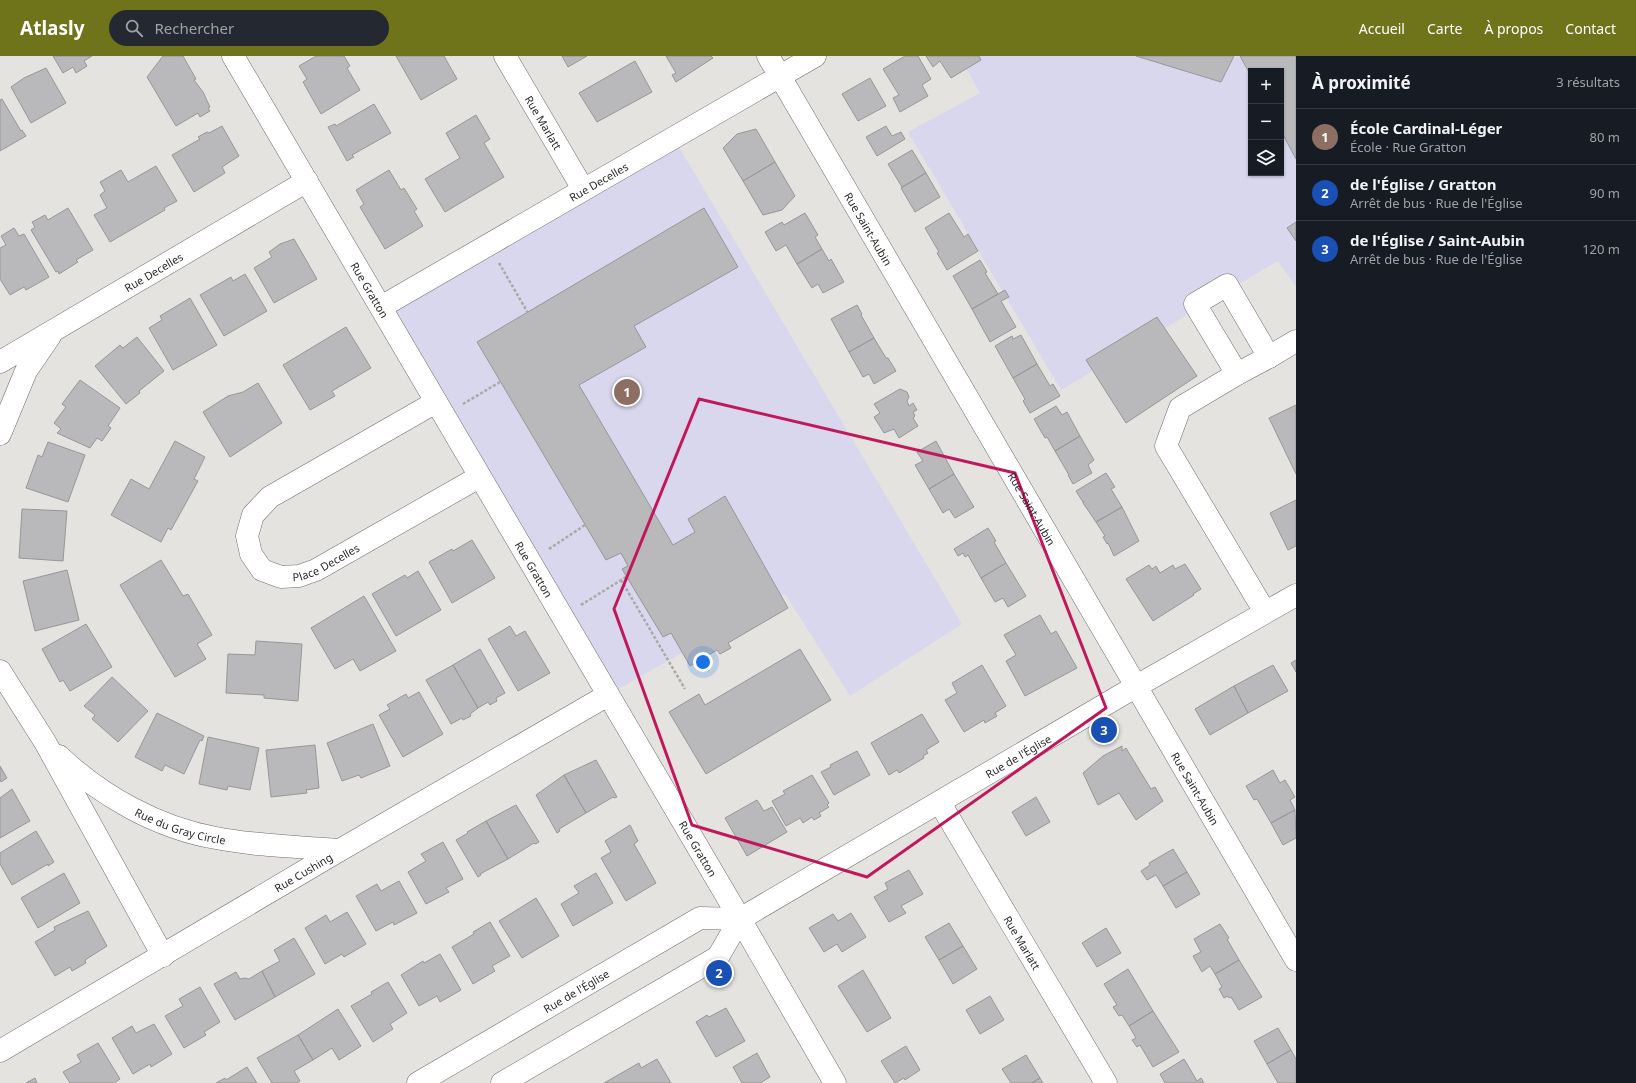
<!DOCTYPE html>
<html lang="fr">
<meta charset="utf-8">
<style>
:root{--surface:#171b24;--page:#242831;--text:#f1f3f6;--muted:#9ea1a6;--line:#363941;--accent:#6f731a}
body{margin:0;font-family:"Noto Sans",sans-serif;background:var(--page);color:var(--text)}
.controls{position:absolute;right:12px;top:12px;display:grid;overflow:hidden;border-radius:0px;box-shadow:0 1px 3px #0004}
.controls button{width:36px;height:36px;display:grid;place-items:center;padding:0;border:0;border-bottom:1px solid var(--line);background:var(--surface);color:var(--text);font:20px sans-serif}
.you{position:absolute;left:703px;top:606px;width:14px;height:14px;margin:-10px;border:3px solid #fff;border-radius:50%;background:#1a73e8;box-shadow:0 0 0 6px #1a73e833}
.badge{display:grid;place-items:center;width:26px;height:26px;border-radius:50%;background:var(--accent);color:#fff;font-size:13px;font-weight:700}
.pin{position:absolute;translate:-50% -50%;border:2px solid #fff;box-shadow:0 1px 4px #0006}
.list{margin:0;padding:0;list-style:none}
h2{display:flex;justify-content:space-between;align-items:center;height:52px;margin:0;padding:0 16px;font-size:17px}
h2 small{font-size:13px;font-weight:400;color:var(--muted)}
.list li{display:grid;grid-template-columns:26px 1fr auto;gap:12px;align-items:center;box-sizing:border-box;height:56px;padding:0 16px;border-top:1px solid var(--line)}
.list b{display:block;font-size:15px;white-space:nowrap}
.list p{margin:0;font-size:13px;white-space:nowrap;color:var(--muted)}
.list em{font-size:13px;font-style:normal;color:var(--muted)}
.icon{flex:none;width:22px;height:22px;fill:none;stroke:currentColor;stroke-width:2;stroke-linecap:round;stroke-linejoin:round}
.map{position:relative;flex:none;width:1296px;height:1027px;overflow:hidden}
header{display:flex;align-items:center;gap:24px;box-sizing:border-box;height:56px;padding:0 20px;background:var(--accent);color:#fff}
header strong{font-size:19px}
nav{display:flex;gap:22px;margin-inline-start:auto;font-size:14px}
.search{width:280px;height:36px;background:var(--page);display:flex;align-items:center;gap:10px;box-sizing:border-box;padding:0 14px;border-radius:22px;color:var(--muted);font-size:15px}
main{display:flex}
aside{flex:1;background:var(--surface)}
.map>svg:first-child{display:block}
.education{fill:#d9d7ed;fill-rule:evenodd}
.building{fill:#b9b9bc;stroke:#97979a}
.lines{fill:none;stroke-linecap:round;stroke-linejoin:round}
.minor-casing{stroke:#706f6c;stroke-width:23}
.path{stroke:#aaa9a6;stroke-width:2.5;stroke-dasharray:3 2;stroke-linecap:butt}
.minor{stroke:#fff;stroke-width:22}
.marked{fill:none;stroke:#c2185b;stroke-width:3;stroke-linejoin:round}
.labels{text-anchor:middle;dominant-baseline:central;stroke-width:4;stroke-linejoin:round;paint-order:stroke}
.street-label{font-size:11px;fill:#2b2b2a;stroke:#f2f1ed}
</style>
<header>
<strong>Atlasly</strong>
<div class="search"><svg class="icon" aria-label="search" viewBox="0 0 24 24"><circle cx="10" cy="10" r="6"/><path d="M15 15l6 6"/></svg>Rechercher</div>
<nav><a>Accueil</a><a>Carte</a><a>À propos</a><a>Contact</a></nav>
</header>
<main>
<div class="map">
<svg width="1296" height="1027" viewBox="0 0 1296 1027">
<rect width="100%" height="100%" fill="#e5e3e0"/>
<!-- education -->
<path class="education" d="M959,0H1296V231L1278,205L1061,334L908,76L980,37ZM1251,15H1281V117H1251Z
M673,81L962,568L850,640L785,538L608,639L381,251Z"/>
<!-- building -->
<path class="building" d="M53,0H92L84,5L87,10L76,17L73,11L63,17Z
M163,0H183L196,23L194,24L203,36L210,51L208,52L210,55L200,61L198,57L176,70L147,21Z
M316,0H344L350,10L347,12L360,34L321,58L303,26L307,23L299,10Z
M396,0H444L457,23L421,44Z
M562,0H587L568,11Z
M666,0H711L713,2L676,26L672,19L676,17Z
M905,0H918L931,23L922,29L928,40L900,56L893,42L899,39L883,13Z
M926,0H979L981,4L951,22L940,5L933,11Z
M1136,0H1234L1221,26Z
M1240,0H1296V103L1281,75V15H1251V20Z
M635,5L652,36L597,66L579,37Z
M46,12L66,47L31,67L11,31L24,22Z
M870,22L886,50L858,65L842,38Z
M2,43L21,75L22,74L26,80L0,95V44Z
M374,48L391,77L352,99L354,101L347,105L328,71L335,68L336,70Z
M476,59L490,83L484,87L504,121L445,156L425,123L460,102L446,77Z
M222,70L239,100L222,111L225,117L194,136L172,99L200,83L198,81L207,76L209,77Z
M886,70L892,80L901,76L905,83L877,100L866,81Z
M756,73L775,106L743,125L723,92L737,78Z
M912,94L926,117L902,131L888,108Z
M775,106L795,140L782,154L763,159L743,125Z
M156,110L177,145L164,152L165,154L110,186L94,159L107,152L100,139L105,135L100,126L121,114L128,126Z
M389,114L401,134L404,132L417,153L414,155L423,170L385,193L360,151L364,148L356,134Z
M926,117L940,141L915,156L901,132Z
M68,152L93,194L76,204L78,206L59,218L58,215L56,216L31,174L35,171L32,166L45,159L48,164Z
M704,152L738,211L634,270L646,291L579,329L673,489L695,476L688,463L725,440L788,552L728,587L731,592L720,598L717,594L690,610L671,577L663,581L622,513L628,510L621,497L606,504L477,286Z
M805,157L818,179L815,181L822,193L797,208L786,189L776,195L765,176L782,166L784,169Z
M949,157L964,181L968,178L978,195L947,214L937,197L939,196L925,172Z
M1296,166V185L1287,172Z
M14,172L19,180L24,178L49,221L26,234L24,231L10,239L0,223V192L6,189L1,180Z
M294,183L317,223L274,247L254,212L272,201L269,196L280,188Z
M822,193L829,205L831,203L844,226L823,237L818,228L812,232L797,208Z
M980,204L987,216L985,217L998,238L972,253L953,220Z
M245,218L267,255L224,280L200,239L231,221L233,225Z
M1005,234L1009,241L1001,245L1016,271L990,286L972,253Z
M190,242L217,289L173,314L149,272L162,264L160,260Z
M857,249L862,258L861,259L874,282L849,296L831,263Z
M1157,261L1197,320L1126,367L1086,304Z
M346,271L371,312L332,335L335,340L310,354L283,309Z
M1021,279L1037,308L1013,322L995,290L1012,280L1013,283Z
M137,281L164,315L139,335L140,337L126,348L95,310L120,289L123,292Z
M874,282L886,302H888L896,315L874,328L869,318L863,321L849,296Z
M1037,308L1050,330L1053,328L1060,340L1030,357L1023,345L1025,343L1013,322Z
M80,324L120,352L108,370L111,372L102,385L97,382L90,392L57,377L61,373L54,367L66,351L62,348Z
M258,327L282,367L230,401L203,356L228,340L243,336Z
M900,333L907,336L909,341L907,345L909,350L913,347L917,354L913,356L915,360L913,362L918,370L899,382L894,373L884,377L874,361L880,357L874,348Z
M1296,349V418L1269,362Z
M1056,350L1062,359L1067,356L1080,380L1055,395L1047,381L1045,382L1034,363Z
M1080,380L1094,404L1088,409L1092,417L1073,428L1068,419H1069L1055,395Z
M175,385L205,401L194,423L198,425L171,474L168,472L161,486L111,459L131,423L149,433Z
M936,385L954,418L929,433L915,409L923,405L917,396Z
M48,386L85,399L68,446L26,432L38,399L42,401Z
M1106,417L1115,431L1111,433L1122,451L1096,466L1083,447L1084,445L1083,446L1076,435Z
M954,418L974,451L955,462L949,453L943,457L929,433Z
M1296,444V490L1288,494L1270,457Z
M1122,451L1139,485L1114,500L1108,487L1107,488L1103,481L1105,480L1096,466Z
M22,453L67,455L63,505L19,502Z
M988,472L996,485L994,486L1006,507L981,522L968,499L965,501L963,497L958,500L954,493Z
M472,484L495,522L452,547L429,506L452,493L453,495Z
M161,504L183,540L188,538L212,579L197,588L206,603L175,621L120,529Z
M1006,507L1026,540L1008,551L1003,542L995,546L981,522Z
M1185,508L1201,533L1193,538L1194,539L1153,565L1126,523L1149,509L1152,513L1156,510L1160,517L1173,509L1175,513Z
M67,514L79,564L35,575L23,525Z
M418,515L441,554L396,580L372,538L405,519L407,522Z
M364,540L396,595L360,615L353,603L335,613L311,572Z
M1040,559L1051,578L1056,575L1077,612L1025,640L1006,605L1016,599L1004,579Z
M86,568L112,611L70,635L63,624L60,626L42,593Z
M510,570L516,580L525,575L550,617L518,635L488,583Z
M256,585L302,588L298,645L264,642V639L226,637L228,598L255,599Z
M480,593L505,637L496,642L497,645L490,649L488,646L478,652L453,609Z
M800,593L831,644L706,718L669,656L699,638L705,649Z
M1296,604V616L1291,607Z
M453,609L478,652L470,658L471,660L463,664L462,662L451,668L426,624Z
M982,609L1006,650L995,657L997,660L985,667L984,664L964,676L945,644L957,637L952,627Z
M1273,609L1288,635L1248,657L1234,630Z
M112,621L148,655L118,686L92,663L95,659L84,650Z
M1234,630L1248,657L1210,679L1195,653Z
M419,636L443,678L403,701L379,659L390,653L387,649L406,638L408,642Z
M157,657L204,680L202,685L200,684L184,718L165,709L162,715L135,701Z
M922,658L939,686L926,694L928,697L923,700L924,702L899,717L897,714L889,719L871,687Z
M373,668L390,710L361,722L359,719L342,725L327,687Z
M208,681L259,692L250,734L228,730L227,734L199,728Z
M315,689L319,732L306,734L307,737L271,741L266,694Z
M1122,690V695L1126,692L1151,733L1155,731L1163,745L1136,764L1119,737L1098,749L1083,717L1103,700Z
M857,695L870,719L834,739L821,716L831,711L830,709Z
M596,704L617,741L614,742L613,741L586,757L564,719Z
M0,710L7,722L1,726L0,724Z
M1273,714L1280,727L1285,724L1295,741L1290,744L1295,754L1271,767L1257,743L1254,744L1246,730Z
M564,719L586,757L559,773L560,775L557,777L536,739Z
M812,719L829,747L827,749L829,751L819,757L821,760L814,764L812,761L803,767L800,762L786,770L772,745L785,738L783,735Z
M12,733L30,765L0,782V742Z
M1036,741L1050,766L1026,780L1012,756Z
M757,744L764,755L772,751L787,776L747,800L725,762Z
M516,749L539,786L535,788L534,787L508,803L486,765Z
M1295,754L1296,782L1283,789L1271,767Z
M486,765L508,803L480,818L481,819L478,821L456,784L468,777L467,776Z
M630,769L638,785L634,788L656,827L626,845L601,802L611,796L605,785Z
M36,775L54,806L48,810V808L12,829L0,808V797Z
M443,786L463,823L446,832L449,836L426,848L408,816L426,805L421,798Z
M1173,793L1187,816L1163,830L1156,819L1147,824L1141,815L1150,809L1149,807Z
M909,814L923,838L901,850L906,857L889,866L874,841L888,833L885,827Z
M1187,816L1200,838L1176,852L1163,830Z
M64,817L80,847L38,872L21,842Z
M596,817L613,847L573,870L561,848L579,837L574,830Z
M399,825L417,857L394,869L393,866L376,875L356,840L377,828L381,835Z
M536,842L559,880L522,902L499,865Z
M88,855L107,890L85,904L86,907L72,915L70,911L55,920L35,886L55,874L54,871Z
M347,856L366,888L344,901L342,898L325,908L305,872L326,859L330,866Z
M851,857L866,881L842,896L837,888L824,896L809,872L833,858L838,865Z
M490,866L510,900L492,910L495,915L473,928L452,891L474,878L473,876Z
M949,867L963,890L939,904L925,881Z
M1220,868L1229,882L1227,883L1239,904L1215,918L1210,910L1202,916L1193,900L1201,896L1194,883Z
M1106,872L1121,897L1097,911L1082,887Z
M294,882L315,918L275,941L262,915L280,905L274,894Z
M963,890L977,913L953,928L939,904Z
M440,898L461,934L440,946L437,940L419,950L401,919L423,905L424,907Z
M1239,904L1262,941L1239,954L1231,941L1229,942L1228,940L1224,942L1219,933L1222,931L1215,918Z
M1128,913L1153,955L1129,970L1122,959L1119,960L1113,951L1117,949L1104,928Z
M863,914L891,962L867,976L838,930Z
M262,915L275,941L235,964L214,928L236,916L240,923L245,922L249,923Z
M388,926L407,957L390,968L393,973L373,986L351,950L372,938L371,936Z
M200,931L220,966L204,976L206,979L184,992L165,960L183,950L179,943Z
M990,940L1004,964L980,978L966,954Z
M726,952L745,985L716,1001L696,966L707,959L709,961Z
M338,953L361,990L339,1004L332,992L313,1004L298,979Z
M1153,955L1179,996L1153,1011L1140,989L1137,991L1132,984L1136,982L1129,970Z
M154,968L172,998L151,1011L150,1008L133,1018L112,982L132,970L136,977Z
M1278,972L1291,994L1267,1008L1254,985Z
M298,979L313,1004L294,1015L300,1025L297,1027H272L257,1002Z
M98,987L120,1023L114,1027H70L63,1016L81,1006L77,999Z
M906,990L920,1014L905,1024L904,1022L895,1027L881,1005Z
M1291,994L1296,1003V1027H1278L1267,1008Z
M757,997L770,1021L760,1027H742L733,1011Z
M1026,999L1040,1022L1032,1027H1011L1002,1013Z
M657,1003L671,1027H604L639,1007L641,1012Z
M1184,1003L1197,1025L1201,1022L1204,1027H1165L1160,1018Z
M247,1011L257,1027H216L225,1022L226,1024Z
M35,1022L37,1027H26Z
M1040,1022L1043,1027H1032Z"/>
<g class="lines">
<!-- minor casing -->
<g class="minor-casing">
<g id="minor">
<path id="s1" d="M233,0L740,863L835,1027"/>
<path id="s2" d="M505,0L583,133"/>
<path id="s3" d="M768,0L1296,904"/>
<path id="s4" d="M381,251L815,0"/>
<path id="s5" d="M0,306L307,125"/>
<path d="M1237,318L1195,248L1227,229L1269,301"/>
<path id="s6" d="M436,346L270,441L253,459L247,480L251,498L262,514L281,521L299,520L316,514L479,421"/>
<path d="M0,378L26,315L50,280"/>
<path d="M1265,556L1166,390L1180,352L1237,318L1269,301L1296,285"/>
<path d="M0,615L45,686L163,900"/>
<path id="s7" d="M59,700C101,740 158,772 216,782C257,790 299,791 340,794"/>
<path id="s8" d="M940,747L1106,1027"/>
<path id="s9" d="M0,995L340,794L608,639"/>
<path id="s10" d="M418,1027L700,862L740,863L1135,631L1296,539"/>
<path d="M502,1027L718,901L740,863"/>
</g>
</g>
<!-- path -->
<path class="path" d="M499,207L528,257
M463,348L500,326
M549,493L585,469
M621,524L685,633
M581,549L626,521"/>
<!-- minor -->
<use href="#minor" class="minor"/>
</g>
<!-- marked area -->
<path class="marked" d="M699,343L1015,417L1106,652L867,821L692,769L614,553Z"/>
<g class="labels">
<!-- street labels -->
<g class="street-label">
<text stroke="none"><textPath href="#s2" startOffset="77">Rue Marlatt</textPath></text>
<text stroke="none"><textPath href="#s4" startOffset="251">Rue Decelles</textPath></text>
<text stroke="none"><textPath href="#s3" startOffset="200">Rue Saint-Aubin</textPath></text>
<text stroke="none"><textPath href="#s5" startOffset="178">Rue Decelles</textPath></text>
<text stroke="none"><textPath href="#s1" startOffset="271">Rue Gratton</textPath></text>
<text stroke="none"><textPath href="#s3" startOffset="524">Rue Saint-Aubin</textPath></text>
<text stroke="none"><textPath href="#s6" startOffset="344">Place Decelles</textPath></text>
<text stroke="none"><textPath href="#s1" startOffset="595">Rue Gratton</textPath></text>
<text stroke="none"><textPath href="#s10" startOffset="689">Rue de l'Église</textPath></text>
<text stroke="none"><textPath href="#s3" startOffset="848">Rue Saint-Aubin</textPath></text>
<text stroke="none"><textPath href="#s7" startOffset="142">Rue du Gray Circle</textPath></text>
<text stroke="none"><textPath href="#s1" startOffset="919">Rue Gratton</textPath></text>
<text stroke="none"><textPath href="#s9" startOffset="352">Rue Cushing</textPath></text>
<text stroke="none"><textPath href="#s8" startOffset="162">Rue Marlatt</textPath></text>
<text stroke="none"><textPath href="#s10" startOffset="183">Rue de l'Église</textPath></text>
</g>
</g>
</svg>
<div class="controls">
<button>+</button>
<button>−</button>
<button><svg class="icon" aria-label="layers" viewBox="0 0 24 24"><path d="M12 4l9 5-9 5-9-5zM3 14l9 5 9-5"/></svg></button>
</div>
<div class="you"></div>
<div class="pin badge" style="left:627px;top:336px;background:#8d6e63">1</div>
<div class="pin badge" style="left:719px;top:917px;background:#1a4fb4">2</div>
<div class="pin badge" style="left:1104px;top:674px;background:#1a4fb4">3</div>
</div>
<aside>
<h2>À proximité<small>3 résultats</small></h2>
<ul class="list">
<li><span class="badge" style="background:#8d6e63">1</span><div><b>École Cardinal-Léger</b><p>École · Rue Gratton</p></div><em>80 m</em></li>
<li><span class="badge" style="background:#1a4fb4">2</span><div><b>de l'Église / Gratton</b><p>Arrêt de bus · Rue de l'Église</p></div><em>90 m</em></li>
<li><span class="badge" style="background:#1a4fb4">3</span><div><b>de l'Église / Saint-Aubin</b><p>Arrêt de bus · Rue de l'Église</p></div><em>120 m</em></li>
</ul>
</aside>
</main>
